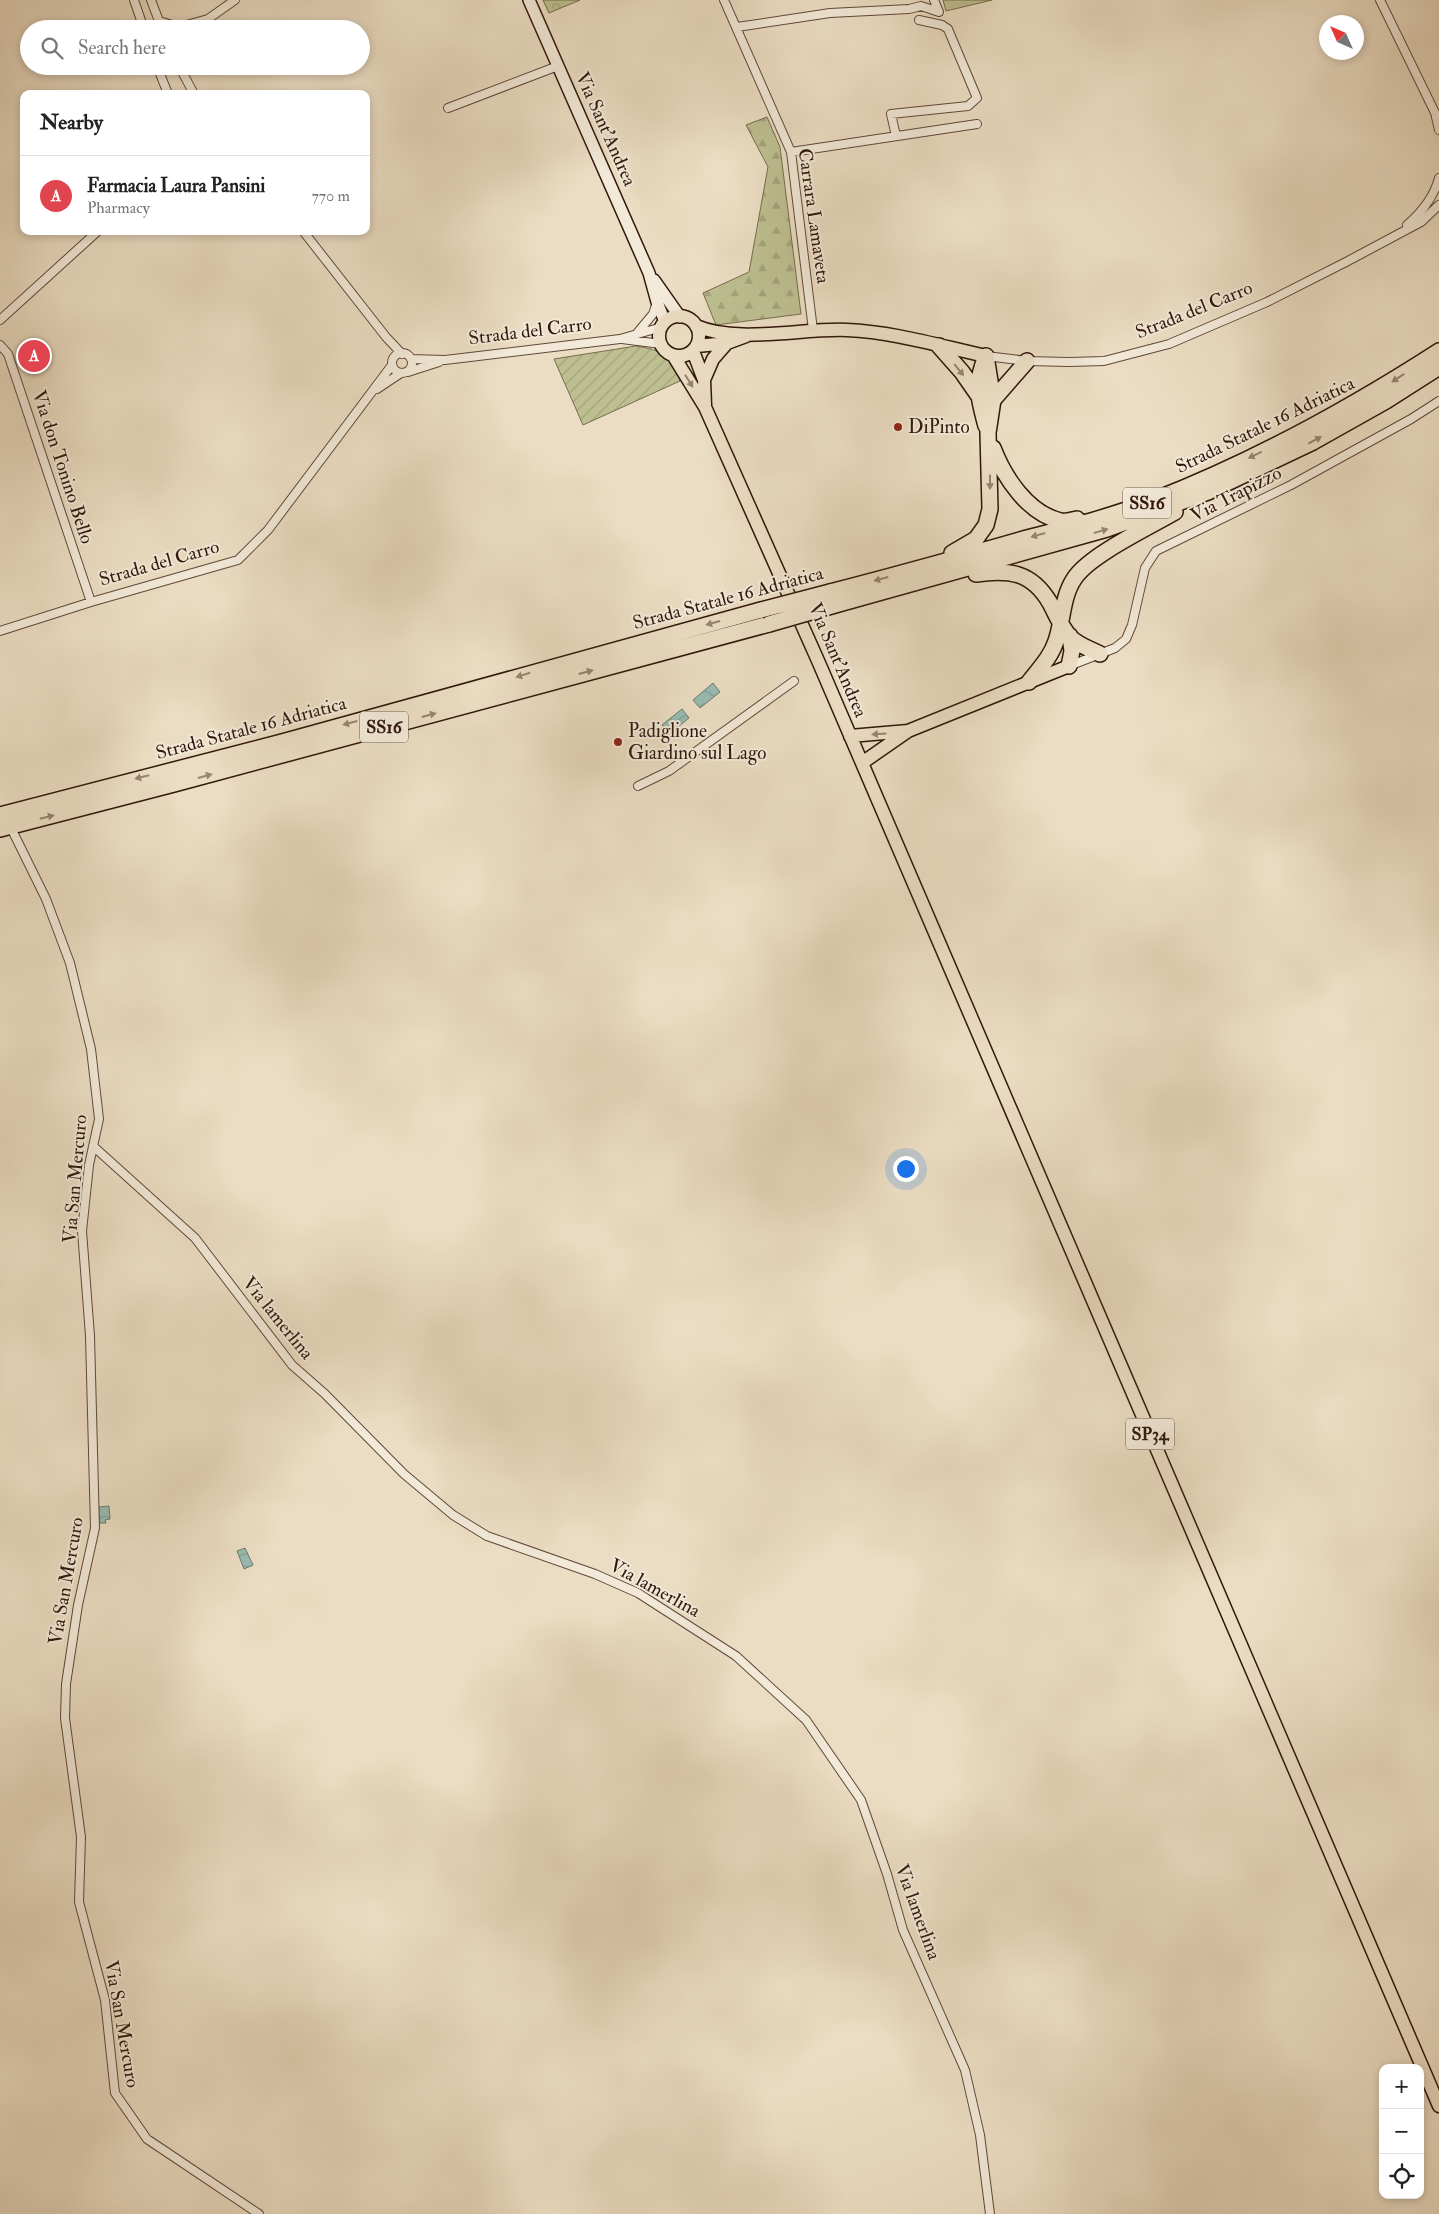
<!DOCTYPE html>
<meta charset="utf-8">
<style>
:root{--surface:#fff;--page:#f2f2f2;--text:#222;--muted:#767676;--line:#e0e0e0;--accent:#b45309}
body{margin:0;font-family:"IM FELL Double Pica",serif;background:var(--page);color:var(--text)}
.controls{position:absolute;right:15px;bottom:15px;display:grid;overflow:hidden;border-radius:10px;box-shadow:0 2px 8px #0003}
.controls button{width:45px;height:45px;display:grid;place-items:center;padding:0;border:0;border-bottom:1px solid var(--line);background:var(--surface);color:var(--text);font:25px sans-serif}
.compass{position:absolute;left:1319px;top:15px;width:45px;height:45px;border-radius:50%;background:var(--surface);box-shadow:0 2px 8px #0003;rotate:315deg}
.you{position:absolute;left:905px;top:1168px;width:18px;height:18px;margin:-12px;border:4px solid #fff;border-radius:50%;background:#1a73e8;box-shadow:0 0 0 8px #1a73e833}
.badge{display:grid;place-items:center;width:32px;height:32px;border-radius:50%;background:var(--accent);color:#fff;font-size:16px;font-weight:700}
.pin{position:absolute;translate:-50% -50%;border:2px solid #fff;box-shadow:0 1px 5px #0006}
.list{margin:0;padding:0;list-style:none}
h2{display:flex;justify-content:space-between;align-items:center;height:65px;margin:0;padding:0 20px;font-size:21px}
h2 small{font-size:16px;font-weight:400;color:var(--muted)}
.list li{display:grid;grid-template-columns:32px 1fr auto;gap:15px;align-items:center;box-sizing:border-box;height:80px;padding:0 20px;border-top:1px solid var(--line)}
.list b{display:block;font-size:19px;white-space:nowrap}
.list p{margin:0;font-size:16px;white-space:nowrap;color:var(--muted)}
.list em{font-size:16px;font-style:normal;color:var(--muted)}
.icon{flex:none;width:28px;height:28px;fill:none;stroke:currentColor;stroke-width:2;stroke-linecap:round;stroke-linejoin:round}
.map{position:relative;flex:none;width:1439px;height:2214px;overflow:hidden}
.search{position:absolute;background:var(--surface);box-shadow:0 2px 8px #0003;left:20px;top:20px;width:350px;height:55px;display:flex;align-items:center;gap:12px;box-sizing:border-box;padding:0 18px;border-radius:28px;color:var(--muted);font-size:19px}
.panel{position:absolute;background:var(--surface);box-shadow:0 2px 8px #0003;left:20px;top:90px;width:350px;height:145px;border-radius:10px}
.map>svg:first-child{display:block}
.forest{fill:url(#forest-firs);stroke:#776b4e}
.park{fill:url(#park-crowns);stroke:#776b4e}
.garden{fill:url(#garden-furrows);stroke:#776b4e}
.pitch{fill:#bdbf90;stroke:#776b4e}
.water{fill:url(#water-waves);stroke:#6f7a70}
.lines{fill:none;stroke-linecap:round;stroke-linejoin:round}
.street-casing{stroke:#604839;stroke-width:10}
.secondary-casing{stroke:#31170b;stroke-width:14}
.primary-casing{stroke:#31170b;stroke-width:15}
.highway-casing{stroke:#31170b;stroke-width:18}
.street{stroke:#f2e9d8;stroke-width:8}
.secondary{stroke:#f2e9d8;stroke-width:11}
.primary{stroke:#ebddc3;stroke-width:12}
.highway{stroke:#ebddc3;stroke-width:15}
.highway-bridge-casing{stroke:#31170b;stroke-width:18;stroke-linecap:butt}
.highway-bridge{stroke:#ebddc3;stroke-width:15}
.oneway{fill:#978470}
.poi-dot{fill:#8f2418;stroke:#f2e9d8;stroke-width:2}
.labels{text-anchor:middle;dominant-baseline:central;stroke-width:4;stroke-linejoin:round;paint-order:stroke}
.shield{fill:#f2e9d8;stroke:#6b5648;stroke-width:1}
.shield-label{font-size:18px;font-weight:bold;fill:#31170b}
.street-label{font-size:19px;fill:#31170b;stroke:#f2e9d8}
.poi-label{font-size:19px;fill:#31170b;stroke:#f2e9d8;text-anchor:start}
</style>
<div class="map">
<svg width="1439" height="2214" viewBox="0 0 1439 2214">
<defs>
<pattern id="forest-firs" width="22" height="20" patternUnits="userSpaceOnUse" patternTransform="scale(1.25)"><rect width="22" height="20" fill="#bdbf90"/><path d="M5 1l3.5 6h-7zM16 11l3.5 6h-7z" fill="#a3a37b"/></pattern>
<pattern id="park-crowns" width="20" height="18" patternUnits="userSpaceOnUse" patternTransform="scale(1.25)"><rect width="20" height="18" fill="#bdbf90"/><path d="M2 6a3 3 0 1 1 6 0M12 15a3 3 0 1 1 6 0" fill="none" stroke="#a3a37b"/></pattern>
<pattern id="garden-furrows" width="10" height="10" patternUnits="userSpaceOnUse" patternTransform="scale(1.25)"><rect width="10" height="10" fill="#bdbf90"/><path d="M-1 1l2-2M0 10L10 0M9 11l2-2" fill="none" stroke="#a3a37b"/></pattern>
<pattern id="water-waves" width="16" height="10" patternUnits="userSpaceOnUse" patternTransform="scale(1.25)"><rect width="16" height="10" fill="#98bcb3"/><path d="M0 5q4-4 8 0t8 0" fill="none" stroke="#83a199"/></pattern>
</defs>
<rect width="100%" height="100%" fill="#ebddc3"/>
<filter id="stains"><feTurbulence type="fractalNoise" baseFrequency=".004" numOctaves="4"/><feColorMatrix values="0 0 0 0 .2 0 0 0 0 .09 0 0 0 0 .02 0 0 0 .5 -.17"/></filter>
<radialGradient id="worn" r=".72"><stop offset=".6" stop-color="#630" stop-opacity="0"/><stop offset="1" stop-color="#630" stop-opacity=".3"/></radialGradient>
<!-- forest -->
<path class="forest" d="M767,117L780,147L801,314L716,325L703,293L749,272L768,167L746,125Z"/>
<!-- park -->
<path class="park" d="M543,0H580L549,13Z"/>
<!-- garden -->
<path class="garden" d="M636,346C661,350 673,355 680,381L583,425L554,359Z"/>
<!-- pitch -->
<path class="pitch" d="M943,0H992L946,11Z"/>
<!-- water -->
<path class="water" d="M713,683L720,692L700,708L693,700Z
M682,709L689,718L669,734L662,725Z
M109,1506L110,1519L105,1520L106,1523H99V1507Z
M245,1548L253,1565L244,1569L237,1551Z"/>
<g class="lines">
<!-- street casing -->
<g class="street-casing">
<path id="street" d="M134,0L144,29
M151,0L162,29
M724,0L791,152L813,330
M1380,0L1439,121
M159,21L179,27L208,19
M737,27L830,13L909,9L921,6L939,12L934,0
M198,29L208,19L235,0
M157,66L168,94
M179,66L194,94
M448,108L558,66
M1436,117L1439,130
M896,136L891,114L968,106L977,98L948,29L942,25L919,20
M791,152L977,124
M1407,225C1422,212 1434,197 1439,178
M303,231L386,337L402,354
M0,320L98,231
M638,332L653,314L657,302
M622,339L661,344
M0,345L8,354L91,602
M392 363a10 10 0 1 1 20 0a10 10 0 1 1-20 0Z
M986,356L1027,361L1069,362L1104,361L1169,344L1267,302L1346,262L1421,222L1439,205
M411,359L445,360L620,339L662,327
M408,372L439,362
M377,389L401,373
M0,631L91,602L238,560L268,530L392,365
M1069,666L1115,648L1126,639L1132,625L1145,568L1156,551L1291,485L1411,419L1439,401
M638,786L669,771L794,681
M14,834L46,899L70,963L91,1049L99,1119L89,1165L82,1231L90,1336L95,1528L78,1605L66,1684L65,1718L81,1837L79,1902L105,2000L115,2093L147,2139L259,2214
M93,1146L195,1238L292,1365L325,1394L404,1474L453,1515L487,1536L595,1574L638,1593L736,1656L806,1720L861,1800L887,1874L903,1930L965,2070L980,2135L990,2214"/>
</g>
<!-- secondary casing -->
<g class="secondary-casing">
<path id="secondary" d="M529,0L649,273L657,302L665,322
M654,280L680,317"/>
</g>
<!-- primary casing -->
<g class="primary-casing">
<path id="primary" d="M659 336a20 20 0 1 1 40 0a20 20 0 1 1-40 0Z
M696,326C738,344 801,328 847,330C894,332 940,346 986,356
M697,346L727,343L746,336
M693,351L704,380L705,405
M673,355L705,407L819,663L1439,2106
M704,380L713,359L727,343
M850,736L908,731
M862,763L908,731L1069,666"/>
</g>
<!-- highway casing -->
<g class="highway-casing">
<path id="highway" d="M939,346L962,372L978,395
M986,356C974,386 978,396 986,426
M993,400L1027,361
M993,448C1004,477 1028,514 1061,521C1066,522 1072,520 1077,519
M952,553L976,539L986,525L990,509L988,433L993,400L986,356
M976,574C1009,569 1032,572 1050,603C1056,614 1061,627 1070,637C1078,645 1090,649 1100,654
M830,592C896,575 961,557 1027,538C1070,527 1113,516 1154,500C1254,461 1349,409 1439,351
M835,605L1107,529L1208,492L1313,442L1386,401L1439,367
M1069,666L1072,651L1070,636
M1029,682C1039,669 1051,657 1056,641C1063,621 1062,597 1074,579C1088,556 1149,527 1175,512
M0,815L282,742L761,610
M0,829L174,784L769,624"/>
</g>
<!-- street -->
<use href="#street" class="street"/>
<!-- secondary -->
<use href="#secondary" class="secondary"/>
<!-- primary -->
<use href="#primary" class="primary"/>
<!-- highway -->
<use href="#highway" class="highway"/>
<!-- highway-bridge casing -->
<g class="highway-bridge-casing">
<path id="highway-bridge" d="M761,610L830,592
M769,624L835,605"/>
</g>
<!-- highway-bridge -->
<use href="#highway-bridge" class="highway-bridge"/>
</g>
<!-- one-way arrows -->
<defs><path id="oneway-solid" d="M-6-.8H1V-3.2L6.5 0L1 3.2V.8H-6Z" transform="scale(1.25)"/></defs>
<g class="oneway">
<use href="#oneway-solid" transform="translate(959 370) rotate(51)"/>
<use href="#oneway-solid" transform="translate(1398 378) rotate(147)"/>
<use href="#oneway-solid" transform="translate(689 381) rotate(58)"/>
<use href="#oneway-solid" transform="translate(1315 440) rotate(-28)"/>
<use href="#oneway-solid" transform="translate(1255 455) rotate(154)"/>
<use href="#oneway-solid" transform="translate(990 482) rotate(90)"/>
<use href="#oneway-solid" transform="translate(1101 531) rotate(-16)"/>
<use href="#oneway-solid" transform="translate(1038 535) rotate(164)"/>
<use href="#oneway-solid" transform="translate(881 579) rotate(165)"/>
<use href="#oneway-solid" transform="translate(713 623) rotate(165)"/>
<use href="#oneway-solid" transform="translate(586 672) rotate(-15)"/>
<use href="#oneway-solid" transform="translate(523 675) rotate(163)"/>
<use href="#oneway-solid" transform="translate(429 715) rotate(-15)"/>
<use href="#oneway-solid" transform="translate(350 723) rotate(165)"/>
<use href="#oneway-solid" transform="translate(879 734) rotate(176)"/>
<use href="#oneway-solid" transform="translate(205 776) rotate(-15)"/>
<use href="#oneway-solid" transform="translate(142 777) rotate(166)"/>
<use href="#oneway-solid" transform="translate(47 817) rotate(-14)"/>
</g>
<!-- markers -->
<g class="poi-dot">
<circle cx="898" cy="427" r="5"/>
<circle cx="618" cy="742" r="5"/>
</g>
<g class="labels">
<!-- shield labels -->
<g class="shield">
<rect x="1123" y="487.5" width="48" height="31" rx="4"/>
<rect x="360" y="711.5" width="48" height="31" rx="4"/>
<rect x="1126" y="1418.5" width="48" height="31" rx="4"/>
</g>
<g class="shield-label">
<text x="1147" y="503">SS16</text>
<text x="384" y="727">SS16</text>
<text x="1150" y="1434">SP34</text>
</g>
<!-- street labels -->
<g class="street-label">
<text transform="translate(606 129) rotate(66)">Via Sant'Andrea</text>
<text transform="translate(814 216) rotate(82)">Carrara Lamaveta</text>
<text transform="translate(1194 310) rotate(-22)">Strada del Carro</text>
<text transform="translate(530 331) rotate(-7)">Strada del Carro</text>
<text transform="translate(1265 425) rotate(-26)">Strada Statale 16 Adriatica</text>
<text transform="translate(63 467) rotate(72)">Via don Tonino Bello</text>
<text transform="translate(1236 494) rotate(-27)">Via Trapizzo</text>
<text transform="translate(159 563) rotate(-16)">Strada del Carro</text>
<text transform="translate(728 598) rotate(-15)">Strada Statale 16 Adriatica</text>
<text transform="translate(838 660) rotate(67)">Via Sant'Andrea</text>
<text transform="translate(251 728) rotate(-15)">Strada Statale 16 Adriatica</text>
<text transform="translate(75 1179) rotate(-85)">Via San Mercuro</text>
<text transform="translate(278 1318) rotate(51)">Via lamerlina</text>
<text transform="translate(66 1581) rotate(-80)">Via San Mercuro</text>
<text transform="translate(655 1588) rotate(29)">Via lamerlina</text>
<text transform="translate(918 1912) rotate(70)">Via lamerlina</text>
<text transform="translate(122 2024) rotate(80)">Via San Mercuro</text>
</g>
<!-- poi labels -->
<g class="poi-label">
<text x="908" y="427">DiPinto</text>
<text x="628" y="731">Padiglione<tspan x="628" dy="22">Giardino sul Lago</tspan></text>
</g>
</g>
<rect width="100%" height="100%" filter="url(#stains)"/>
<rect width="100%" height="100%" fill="url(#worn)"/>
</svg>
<div class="controls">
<button>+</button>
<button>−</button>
<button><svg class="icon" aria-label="locate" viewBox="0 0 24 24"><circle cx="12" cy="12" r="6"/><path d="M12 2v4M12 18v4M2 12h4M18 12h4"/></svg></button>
</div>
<svg class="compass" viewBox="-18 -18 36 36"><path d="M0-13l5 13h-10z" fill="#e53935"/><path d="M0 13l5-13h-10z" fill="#767676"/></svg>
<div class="you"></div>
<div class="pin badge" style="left:34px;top:356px;background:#e0444e">A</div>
<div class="search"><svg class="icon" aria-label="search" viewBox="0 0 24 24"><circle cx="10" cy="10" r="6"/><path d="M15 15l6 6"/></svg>Search here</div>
<section class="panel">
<h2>Nearby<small></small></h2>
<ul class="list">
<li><span class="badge" style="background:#e0444e">A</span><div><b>Farmacia Laura Pansini</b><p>Pharmacy</p></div><em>770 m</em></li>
</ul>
</section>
</div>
